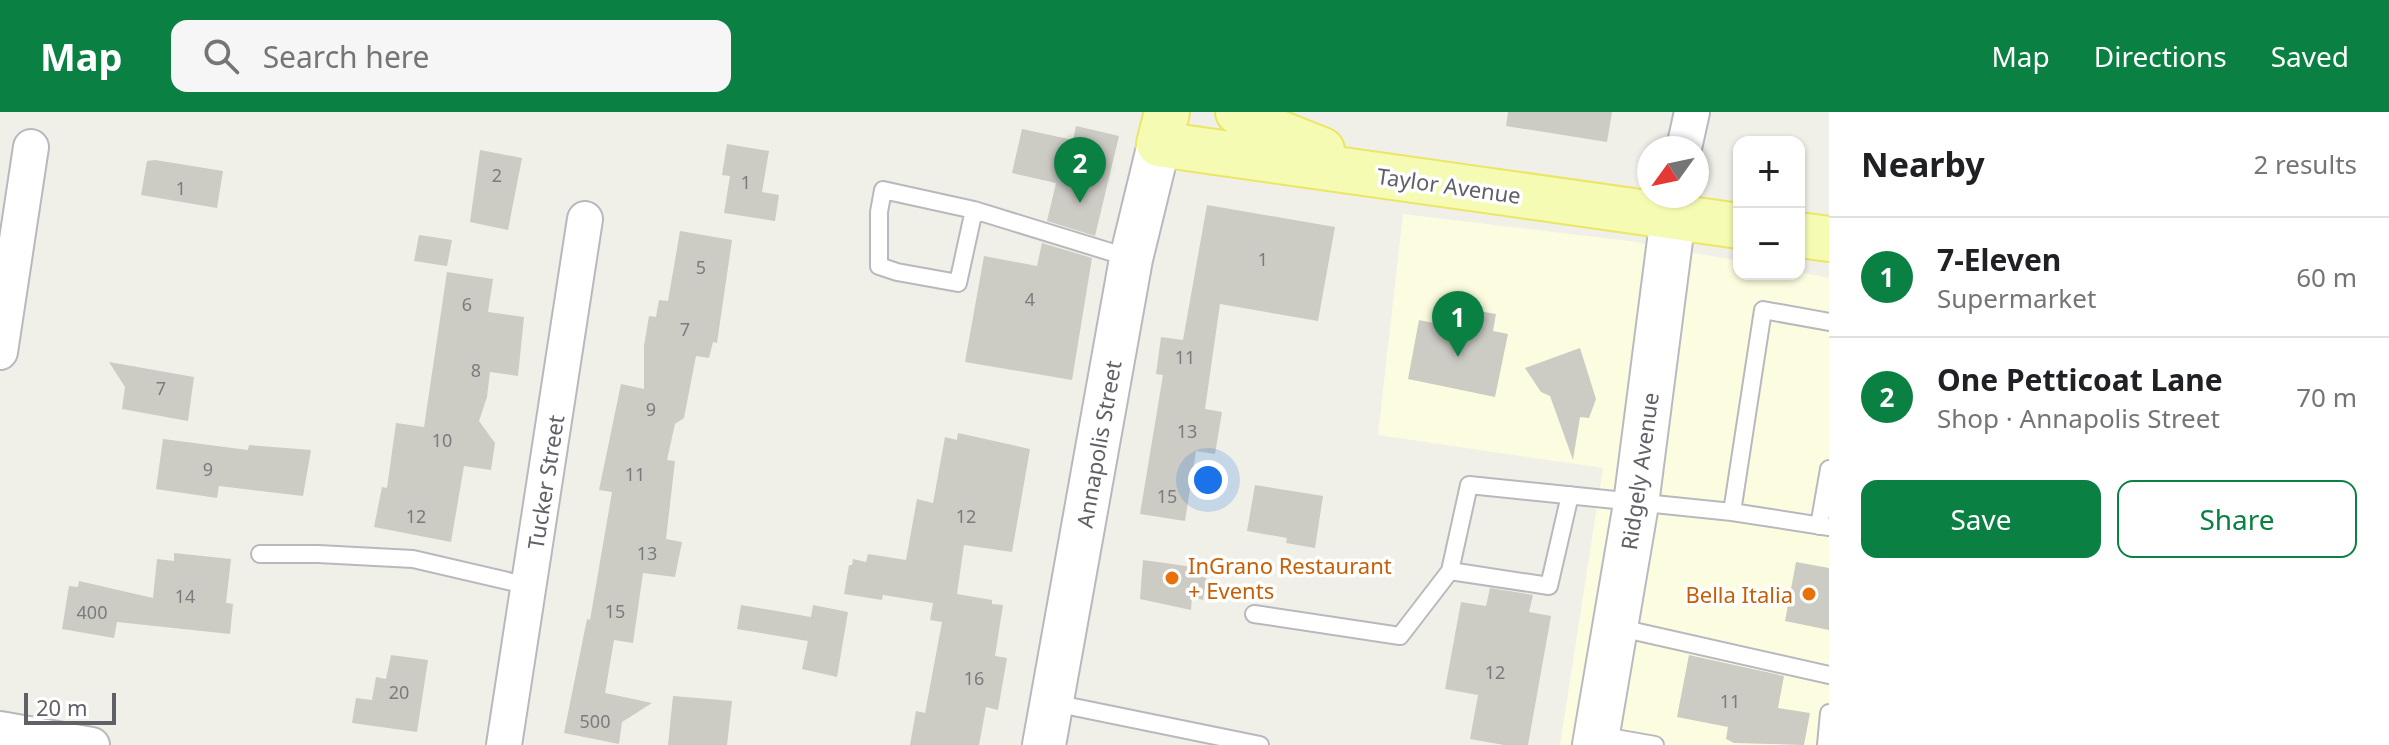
<!DOCTYPE html>
<meta charset="utf-8">
<style>
:root{--surface:#fff;--page:#f6f6f6;--text:#202124;--muted:#757577;--line:#e0e0e0;--accent:#0b8043}
body{margin:0;font-family:"Noto Sans",sans-serif;background:var(--page);color:var(--text)}
.controls{position:absolute;right:24px;top:24px;display:grid;overflow:hidden;border-radius:16px;box-shadow:0 2px 6px #0004}
.controls button{width:72px;height:72px;display:grid;place-items:center;padding:0;border:0;border-bottom:2px solid var(--line);background:var(--surface);color:var(--text);font:40px sans-serif}
.compass{position:absolute;left:1637px;top:24px;width:72px;height:72px;border-radius:50%;background:var(--surface);box-shadow:0 2px 6px #0004;rotate:237deg}
.scale{position:absolute;left:24px;bottom:20px;width:92px;box-sizing:border-box;padding-left:8px;border:4px solid #5f6167;border-top:0;font-size:22px;line-height:28px;white-space:nowrap;color:#5f6167;-webkit-text-stroke:6px #fff;paint-order:stroke}
.you{position:absolute;left:1208px;top:368px;width:28px;height:28px;margin:-20px;border:6px solid #fff;border-radius:50%;background:#1a73e8;box-shadow:0 0 0 12px #1a73e833}
.badge{display:grid;place-items:center;width:52px;height:52px;border-radius:50%;background:var(--accent);color:#fff;font-size:26px;font-weight:700}
.pin{position:absolute;translate:-50% -66px;filter:drop-shadow(0 2px 4px #0008)}
.pin::after{content:'';position:absolute;top:42px;width:28px;height:24px;background:inherit;clip-path:polygon(0 0,100% 0,50% 100%)}
.list{margin:0;padding:0;list-style:none}
h2{display:flex;justify-content:space-between;align-items:center;height:104px;margin:0;padding:0 32px;font-size:34px}
h2 small{font-size:26px;font-weight:400;color:var(--muted)}
.list li{display:grid;grid-template-columns:52px 1fr auto;gap:24px;align-items:center;box-sizing:border-box;height:120px;padding:0 32px;border-top:2px solid var(--line)}
.list b{display:block;font-size:30px;white-space:nowrap}
.list p{margin:0;font-size:26px;white-space:nowrap;color:var(--muted)}
.list em{font-size:26px;font-style:normal;color:var(--muted)}
.actions{display:flex;gap:16px;padding:24px 32px}
.actions a{flex:1;padding:18px 0;border:2px solid var(--accent);border-radius:16px;text-align:center;font-size:28px;color:var(--accent)}
.actions .main{background:var(--accent);color:#fff}
.icon{flex:none;width:44px;height:44px;fill:none;stroke:currentColor;stroke-width:2;stroke-linecap:round;stroke-linejoin:round}
.map{position:relative;flex:none;width:1829px;height:633px;overflow:hidden}
header{display:flex;align-items:center;gap:48px;box-sizing:border-box;height:112px;padding:0 40px;background:var(--accent);color:#fff}
header strong{font-size:38px}
nav{display:flex;gap:44px;margin-inline-start:auto;font-size:28px}
.search{width:560px;height:72px;background:var(--page);display:flex;align-items:center;gap:20px;box-sizing:border-box;padding:0 28px;border-radius:16px;color:var(--muted);font-size:30px}
main{display:flex}
aside{flex:1;background:var(--surface)}
.map>svg:first-child{display:block}
.commercial{fill:#fcfde0}
.building{fill:#cccbc4}
.lines{fill:none;stroke-linecap:round;stroke-linejoin:round}
.service-casing{stroke:#b8b8bd;stroke-width:20}
.minor-casing{stroke:#b8b8bd;stroke-width:38}
.tertiary-casing{stroke:#b8b8bd;stroke-width:46}
.secondary-casing{stroke:#b9bac0;stroke-width:48}
.primary-casing{stroke:#ebe666;stroke-width:48}
.service{stroke:#fff;stroke-width:16}
.minor{stroke:#fff;stroke-width:34}
.tertiary{stroke:#fff;stroke-width:42}
.secondary{stroke:#fff;stroke-width:44}
.primary{stroke:#f5fbb2;stroke-width:44}
.food-dot{fill:#e8710a;stroke:#fff;stroke-width:3}
.labels{text-anchor:middle;dominant-baseline:central;stroke-width:7;stroke-linejoin:round;paint-order:stroke}
.number-label{font-size:18px;fill:#7a7c7e}
.street-label{font-size:22px;fill:#5f6167;stroke:#fff}
.food-label{font-size:22px;fill:#c56008;stroke:#fff;text-anchor:start}
</style>
<header>
<strong>Map</strong>
<div class="search"><svg class="icon" aria-label="search" viewBox="0 0 24 24"><circle cx="10" cy="10" r="6"/><path d="M15 15l6 6"/></svg>Search here</div>
<nav><a>Map</a><a>Directions</a><a>Saved</a></nav>
</header>
<main>
<div class="map">
<svg width="1829" height="633" viewBox="0 0 1829 633">
<rect width="100%" height="100%" fill="#f0f0e8"/>
<!-- commercial -->
<path class="commercial" d="M1403,102L1629,129L1739,149V162L1799,160L1829,166V633H1560L1603,356L1378,323Z"/>
<!-- building -->
<path class="building" d="M1508,0H1612L1607,30L1506,14Z
M1076,14L1119,24L1095,124L1047,109L1056,71L1012,61L1022,17L1073,28Z
M727,32L769,39L762,80L779,83L775,109L724,101L730,64L722,63Z
M480,38L522,46L508,118L470,110Z
M155,48L223,59L217,96L141,83L147,49Z
M1207,93L1335,115L1318,209L1220,192L1205,297L1222,300L1215,342L1196,339L1185,409L1140,402L1163,263L1156,262L1161,225L1183,228Z
M680,119L732,128L717,231L713,230L709,246L696,244L684,306L675,312L667,348L675,349L666,427L682,430L675,465L643,461L633,531L614,528L605,581L652,591L622,610L619,632L564,621L587,507L590,508L612,380L599,378L621,272L644,277V234L649,204L656,205L659,188L668,189Z
M419,123L452,128L447,154L414,149Z
M1042,131L1092,146L1072,268L965,250L984,144L1037,154Z
M447,160L493,167L488,200L524,205L518,264L490,260L487,285L479,309L495,331L491,358L464,354L451,430L374,415L382,375L387,376L396,311L424,315Z
M1438,192L1496,202L1493,219L1508,222L1495,285L1408,267L1419,208L1434,211Z
M1580,236L1596,287L1589,306L1580,305L1573,348L1550,284L1541,280L1525,256Z
M109,250L194,265L188,309L122,297L125,275Z
M958,321L1030,337L1012,440L964,433L957,482L992,488V492L1003,493L995,544L1007,546L998,598L986,595L979,633H910L916,599L925,601L942,510L930,508L933,491L883,483L882,488L844,482L849,453H852L853,447L866,450L868,442L906,448L917,387L933,391L945,325L957,328Z
M163,327L248,338L249,333L311,338L303,384L219,374L217,386L156,377Z
M1255,373L1323,384L1315,436L1286,431L1287,426L1247,419Z
M174,441L231,447L226,491L233,492L230,522L117,510L114,526L62,517L69,474L78,475L79,469L153,486L157,447L174,449Z
M1143,448L1208,457L1203,488L1192,485L1191,498L1140,487Z
M1796,450L1829,456V518L1785,509Z
M1490,476L1533,483L1529,500L1551,504L1528,633H1504L1470,627L1478,583L1445,577L1461,490L1486,494Z
M741,493L811,505L813,493L848,500L837,565L802,557L808,529L737,517Z
M391,543L428,548L417,620L352,611L356,586L372,588L376,565L386,567Z
M1689,543L1784,564L1778,596L1810,601L1804,633L1734,631L1726,627L1728,615L1677,605Z
M673,584L732,589L727,633H668Z"/>
<g class="lines">
<!-- service casing -->
<g class="service-casing">
<path id="service" d="M974,98L883,78L879,100V154L897,160L958,171L974,98L1130,146
M1732,400L1763,198L1829,210
M1819,414L1829,357
M260,442H318L413,447L529,474
M1450,459L1549,474L1570,383
M1254,502L1400,524L1450,459L1469,373L1732,400L1829,415
M1616,515L1829,563
M1054,591L1260,633
M1598,623L1655,633
M1826,633L1829,601"/>
</g>
<!-- minor casing -->
<g class="minor-casing">
<path id="minor" d="M1684,36L1692,0
M0,240L31,35
M0,617L92,633
M504,633L585,107"/>
</g>
<!-- tertiary casing -->
<g class="tertiary-casing">
<path id="tertiary" d="M1044,633L1131,147L1159,32"/>
</g>
<!-- secondary casing -->
<g class="secondary-casing">
<path id="secondary" d="M1595,633L1636,392L1673,105"/>
</g>
<!-- primary casing -->
<g class="primary-casing">
<path id="primary" d="M1167,0L1159,32L1739,114
M1238,0L1259,13L1322,38
M1799,123L1829,127"/>
</g>
<!-- service -->
<use href="#service" class="service"/>
<!-- minor -->
<use href="#minor" class="minor"/>
<!-- tertiary -->
<use href="#tertiary" class="tertiary"/>
<!-- secondary -->
<use href="#secondary" class="secondary"/>
<!-- primary -->
<use href="#primary" class="primary"/>
</g>
<!-- markers -->
<g class="food-dot">
<circle cx="1172" cy="466" r="8"/>
<circle cx="1809" cy="482" r="8"/>
</g>
<g class="labels">
<!-- number labels -->
<g class="number-label">
<text x="497" y="63">2</text>
<text x="746" y="70">1</text>
<text x="181" y="76">1</text>
<text x="1263" y="147">1</text>
<text x="701" y="155">5</text>
<text x="1030" y="187">4</text>
<text x="467" y="192">6</text>
<text x="685" y="217">7</text>
<text x="1185" y="245">11</text>
<text x="476" y="258">8</text>
<text x="161" y="276">7</text>
<text x="651" y="297">9</text>
<text x="1187" y="319">13</text>
<text x="442" y="328">10</text>
<text x="208" y="357">9</text>
<text x="635" y="362">11</text>
<text x="1167" y="384">15</text>
<text x="416" y="404">12</text>
<text x="966" y="404">12</text>
<text x="647" y="441">13</text>
<text x="185" y="484">14</text>
<text x="615" y="499">15</text>
<text x="92" y="500">400</text>
<text x="1495" y="560">12</text>
<text x="974" y="566">16</text>
<text x="399" y="580">20</text>
<text x="1730" y="589">11</text>
<text x="595" y="609">500</text>
</g>
<!-- street labels -->
<g class="street-label">
<text transform="translate(1449 73) rotate(8)">Taylor Avenue</text>
<text transform="translate(1098 332) rotate(-80)">Annapolis Street</text>
<text transform="translate(1639 359) rotate(-82)">Ridgely Avenue</text>
<text transform="translate(545 370) rotate(-81)">Tucker Street</text>
</g>
<!-- food labels -->
<g class="food-label">
<text x="1188" y="453">InGrano Restaurant<tspan x="1188" dy="25">+ Events</tspan></text>
<text x="1793" y="482" text-anchor="end">Bella Italia</text>
</g>
</g>
</svg>
<div class="controls">
<button>+</button>
<button>−</button>
</div>
<svg class="compass" viewBox="-18 -18 36 36"><path d="M0-13l5 13h-10z" fill="#e53935"/><path d="M0 13l5-13h-10z" fill="#757577"/></svg>
<div class="scale">20 m</div>
<div class="you"></div>
<div class="pin badge" style="left:1458px;top:245px">1</div>
<div class="pin badge" style="left:1080px;top:91px">2</div>
</div>
<aside>
<h2>Nearby<small>2 results</small></h2>
<ul class="list">
<li><span class="badge">1</span><div><b>7-Eleven</b><p>Supermarket</p></div><em>60 m</em></li>
<li><span class="badge">2</span><div><b>One Petticoat Lane</b><p>Shop · Annapolis Street</p></div><em>70 m</em></li>
</ul>
<div class="actions"><a class="main">Save</a><a>Share</a></div>
</aside>
</main>
